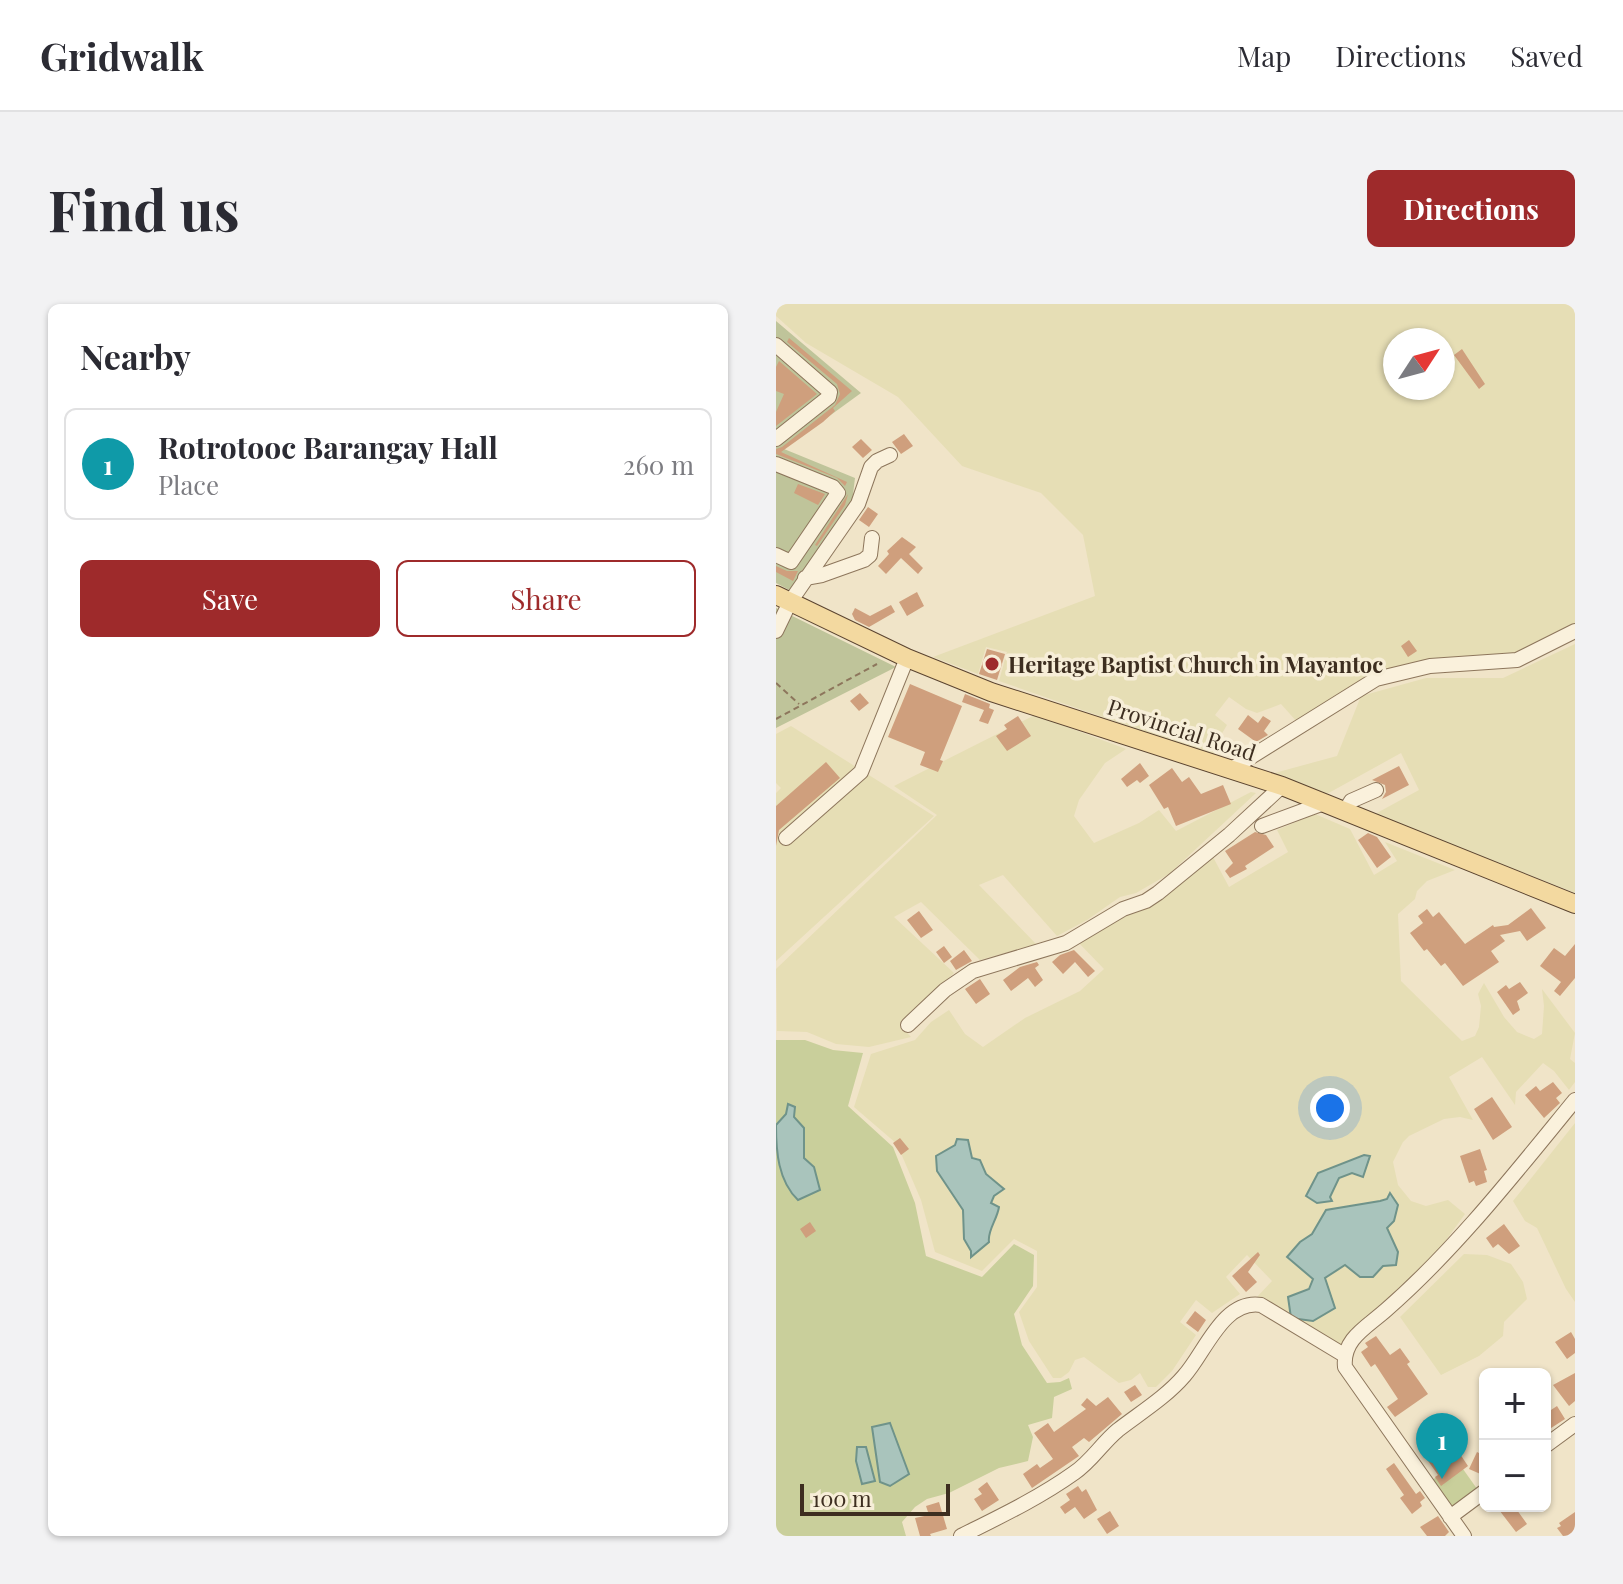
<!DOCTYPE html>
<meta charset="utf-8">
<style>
:root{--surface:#fff;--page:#f2f2f3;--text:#2b2b33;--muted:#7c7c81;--line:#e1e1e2;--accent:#9e2a2b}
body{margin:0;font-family:"Playfair Display",serif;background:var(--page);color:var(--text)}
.controls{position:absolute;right:24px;bottom:24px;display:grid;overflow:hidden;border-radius:12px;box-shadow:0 2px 6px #0004}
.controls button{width:72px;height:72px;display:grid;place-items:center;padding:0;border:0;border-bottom:2px solid var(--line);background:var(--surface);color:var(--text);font:40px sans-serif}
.compass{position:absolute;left:607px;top:24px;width:72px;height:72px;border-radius:50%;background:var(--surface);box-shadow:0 2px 6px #0004;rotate:54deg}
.scale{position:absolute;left:24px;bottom:20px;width:150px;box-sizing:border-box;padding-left:8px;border:4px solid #3d2e20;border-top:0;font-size:22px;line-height:28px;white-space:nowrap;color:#3d2e20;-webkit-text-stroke:6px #f7eed8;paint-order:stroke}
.you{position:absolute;left:554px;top:804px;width:28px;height:28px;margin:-20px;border:6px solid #fff;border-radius:50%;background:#1a73e8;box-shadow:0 0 0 12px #1a73e833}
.badge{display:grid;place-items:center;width:52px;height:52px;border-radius:50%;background:var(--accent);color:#fff;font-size:26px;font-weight:700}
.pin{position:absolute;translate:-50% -66px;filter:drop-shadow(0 2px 4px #0008)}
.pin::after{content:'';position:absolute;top:42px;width:28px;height:24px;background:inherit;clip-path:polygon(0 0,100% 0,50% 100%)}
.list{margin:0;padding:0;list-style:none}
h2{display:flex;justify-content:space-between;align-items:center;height:104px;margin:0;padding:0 32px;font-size:34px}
h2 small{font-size:26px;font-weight:400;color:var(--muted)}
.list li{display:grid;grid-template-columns:52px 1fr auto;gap:24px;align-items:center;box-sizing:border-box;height:112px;margin:0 16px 16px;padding:0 16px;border:2px solid var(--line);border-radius:12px}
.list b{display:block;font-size:30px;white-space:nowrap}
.list p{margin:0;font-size:26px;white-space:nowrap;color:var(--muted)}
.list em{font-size:26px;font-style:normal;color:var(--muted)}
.actions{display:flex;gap:16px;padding:24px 32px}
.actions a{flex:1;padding:18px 0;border:2px solid var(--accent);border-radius:12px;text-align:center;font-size:28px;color:var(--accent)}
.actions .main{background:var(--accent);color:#fff}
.map{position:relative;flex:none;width:799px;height:1232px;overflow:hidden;border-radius:12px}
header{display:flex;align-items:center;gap:48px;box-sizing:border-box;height:112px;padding:0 40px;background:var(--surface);border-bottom:2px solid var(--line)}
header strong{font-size:38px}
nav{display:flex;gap:44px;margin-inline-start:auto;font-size:28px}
.intro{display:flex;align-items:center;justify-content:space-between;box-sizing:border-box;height:192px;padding:0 48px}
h1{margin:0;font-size:56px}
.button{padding:20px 36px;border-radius:12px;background:var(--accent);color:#fff;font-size:28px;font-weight:700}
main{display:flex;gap:48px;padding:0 48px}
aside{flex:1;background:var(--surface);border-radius:12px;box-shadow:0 2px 6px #0004}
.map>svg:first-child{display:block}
.farmland{fill:#e6deb5;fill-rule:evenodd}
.green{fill:#c9cf9b}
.cemetery{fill:#bfc49a}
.water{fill:#a9c4bc;stroke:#6f938a;stroke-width:2}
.building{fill:#cf9f7d}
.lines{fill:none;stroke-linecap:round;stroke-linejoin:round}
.minor-casing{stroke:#8d765c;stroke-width:16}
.major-casing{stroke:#5b4430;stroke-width:20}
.path{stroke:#8d765c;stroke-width:2;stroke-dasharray:6 4;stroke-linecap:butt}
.minor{stroke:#faf1dc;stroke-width:14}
.major{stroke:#f3d9a0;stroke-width:18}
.poi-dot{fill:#9e2a2b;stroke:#f7eed8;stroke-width:3}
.labels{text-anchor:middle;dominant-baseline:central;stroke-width:7;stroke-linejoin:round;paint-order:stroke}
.poi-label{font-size:22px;font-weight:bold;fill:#3d2e20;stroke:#f7eed8;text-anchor:start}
.street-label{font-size:22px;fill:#3d2e20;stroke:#f7eed8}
</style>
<header>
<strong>Gridwalk</strong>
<nav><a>Map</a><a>Directions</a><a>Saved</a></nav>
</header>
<div class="intro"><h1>Find us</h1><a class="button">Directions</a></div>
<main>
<aside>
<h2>Nearby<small></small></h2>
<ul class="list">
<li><span class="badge" style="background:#0f9aa8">1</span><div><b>Rotrotooc Barangay Hall</b><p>Place</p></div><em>260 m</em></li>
</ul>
<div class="actions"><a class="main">Save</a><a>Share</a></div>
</aside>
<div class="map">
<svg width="799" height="1232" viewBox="0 0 799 1232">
<rect width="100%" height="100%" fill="#f0e4c8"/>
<!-- farmland -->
<path class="farmland" d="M0,0H799V323L724,359L646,362L579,383L522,419L505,400L481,409L470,405L453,393L439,411L451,421L445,431L439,452L223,377L231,348L210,343L202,370L157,353L319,292L307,231L265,189L186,162L122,93L30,39L0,12ZM619,36H667V84H619Z
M799,340V589L599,510L643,486L625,449L549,491L491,471L561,452L585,392L650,374H727Z
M259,411L350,445L329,459L303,496L298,512L318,539L363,519L383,506L400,527L475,488L480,489L393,570L360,589L344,593L311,616L281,632L227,571L203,581L260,640L204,656L145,598L118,613L178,669L124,721L135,733L93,743L60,740L31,728L1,727L0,665L161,511L118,482Z
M15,422L158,512L0,657V489L5,484L0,479V430Z
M539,510L574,525L598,571L621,557L609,538L679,566L651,577L641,587L639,595L622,610L625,677L686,737L699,732L703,723L705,702L702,690L708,679L728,713L741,728L758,735L766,730L768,702L766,685L799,729L794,755L799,759V778L793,786L778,767L767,759L740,788L739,801L706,753L673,773L697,816L684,813L668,815L633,832L627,838L617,858L622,881L635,897L650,902L672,896L689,910L660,950L573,1030L565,1042L480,994L496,977L471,951L450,973L464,990L436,1009L420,996L404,1018L420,1031L396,1067L380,1083H372L364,1069L355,1076L343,1079L308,1053L299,1056L293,1068L285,1074H277L253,1037L243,1008L261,983V947L238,935L206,967L159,948L145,896L121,840L78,803L95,750L139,736L155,718L173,706L189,730L207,743L249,714L304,687L328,665L300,636L437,553L453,583L512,548L501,526Z
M799,819V998L790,985L761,924L749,917L737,897Z
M688,950L711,951L735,960L747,978L751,995L728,1018L727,1032L703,1052L665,1071L624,1013Z"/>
<!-- green -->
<path class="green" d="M0,736H29L57,746L87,749L72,802L117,843L139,899L150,952L206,973L238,940L258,951L257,982L238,1010L246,1041L271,1079L284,1078L293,1074L296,1085L278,1093L276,1114L252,1121L257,1133L252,1157L223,1164L173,1189L151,1195L139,1203L126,1218L130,1232H0Z
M682,1158L704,1189L674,1211L652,1179Z"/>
<!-- cemetery -->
<path class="cemetery" d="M0,17L85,89L8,145L79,174L75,207L17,288L0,279Z
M0,304L120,363L0,424Z"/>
<!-- water -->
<path class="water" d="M12,800L19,803L18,813L28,824V854L38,863L44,886L22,896C2,877 0,847 0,821L10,810Z
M181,835L192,836L196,854L204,856L210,870L228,885L218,892L215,899L223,903C221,916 211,927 213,938L195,953V947L188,935L187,906L161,867L160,852L179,841Z
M588,851L594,852L587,873L576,869L563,874L554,893L556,897L541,899L530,892L542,869Z
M614,889L622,901L618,917L611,924L622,948L620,961L607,962L597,973H584L569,961L549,974L559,1004L537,1017L515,1014L512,993L533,985L537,975L511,953L524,938L536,930L550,906L604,897L611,895Z
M114,1119L133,1170L114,1182L104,1178L96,1123Z
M81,1143H90L99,1177L86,1180L80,1157Z"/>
<!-- building -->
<path class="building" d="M13,34L76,87L57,104L59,107L47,118L5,148L71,178L69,182L61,174L0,150V145L6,143L59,101L64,90L61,80L11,38Z
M686,45L709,80L703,85L678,51Z
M3,57L41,90L0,122V108L8,90L0,87V63Z
M128,130L137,142L125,150L116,138Z
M85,135L96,146L87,154L76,143Z
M22,180L49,190L42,201L18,189Z
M72,190L69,201L41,242L39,241Z
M92,203L102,210L93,223L83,216Z
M126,233L140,243L133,250L147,264L142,270L125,254L110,270L102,262L113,250L111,247Z
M0,262L11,267H22L17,277L0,268Z
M141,288L148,302L131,312L123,298Z
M115,301L119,308L93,323L79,316L76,310L79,304L94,312Z
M633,336L641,347L632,353L625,342Z
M211,345L229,350L221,376L203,370Z
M134,380L186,402L164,456L167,457L162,468L144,461L149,448L112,433Z
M84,389L93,399L83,407L74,397Z
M189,390L214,400L213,404L218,406L212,420L203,417L208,406L186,398Z
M472,411L482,419L487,412L495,417L488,427L492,431L480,438L462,425Z
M242,412L255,432L231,447L220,432L231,425L228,421Z
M50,458L64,474L3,526L0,542V502Z
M364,459L373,472L364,479L361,476L351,483L345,475Z
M623,462L633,481L606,495L610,488L609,481L596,476Z
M396,464L406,478L413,473L425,490L447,481L455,500L400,522L392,503L388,505L373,481Z
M479,528L490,531L498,543L469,562L471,565L454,574L449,567L457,559L449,547Z
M592,529L601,533L615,553L601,564L582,536Z
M755,604L770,624L751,637L744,627L724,631L729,637L715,647L723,658L687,682L669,659L665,662L651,645L648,647L634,629L647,619L642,612L651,605L657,613L663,608L689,640L717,621L718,623L732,621Z
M143,607L157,626L145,634L131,616Z
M799,640V674L784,692L778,687L785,678L764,662L778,644L789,652Z
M168,642L176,653L168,659L160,648Z
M188,646L196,657L180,666L174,657Z
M298,646L319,667L312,673L299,658L287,670L276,658L284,651Z
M261,658L263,661L259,664L267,676L259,683L252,674L235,687L227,676L244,663Z
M204,675L214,690L200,700L189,685Z
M744,678L752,689L741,697L744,706L737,711L721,688L730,681L733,685Z
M777,778L786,789L780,794L784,799L768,814L749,791L760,782L764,787Z
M716,793L736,823L717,836L698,805Z
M124,834L133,845L125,851L117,839Z
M704,845L711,866L708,867L711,878L700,882L698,877L693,879L684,852Z
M34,918L40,927L30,934L24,925Z
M728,920L744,942L733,950L722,940L717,944L710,934Z
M482,948L484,951L472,968L481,978L470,988L456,972Z
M419,1007L430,1016L422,1028L410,1019Z
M795,1028L799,1035V1049L791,1055L779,1038Z
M600,1032L614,1051L624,1044L634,1058L631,1060L652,1090L619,1113L611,1103L622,1095L599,1060L595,1063L585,1048L592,1043L589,1039Z
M799,1069V1097L793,1102L777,1081Z
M359,1081L366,1091L355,1098L348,1088Z
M332,1093L346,1110L313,1138L308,1134L296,1143L303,1152L256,1184L247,1170L261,1160L264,1164L277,1155L258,1129L272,1119L278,1128L310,1105L305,1101L311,1094L320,1102Z
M781,1102L789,1115L772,1126L769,1121V1110Z
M666,1123L692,1162L665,1182L659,1173L662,1171L650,1154L653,1152L641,1136L657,1125L659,1128Z
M701,1148L709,1152V1172L693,1165Z
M618,1159L640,1190L644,1187L649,1194L644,1198L646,1202L636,1210L624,1194L628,1191L610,1165Z
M211,1178L223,1196L206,1207L198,1195L206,1190L202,1185Z
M302,1182L306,1188L310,1185L321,1206L308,1215L299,1203L289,1210L284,1203L294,1196L290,1190Z
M163,1198L171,1225L154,1230L155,1232H144L139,1214L153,1211L150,1202Z
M720,1202H738L751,1220L740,1228Z
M334,1207L343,1222L331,1230L321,1215Z
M799,1208V1232H787L781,1224L785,1222L783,1219Z
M662,1212L673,1228L669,1232H651L644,1223Z"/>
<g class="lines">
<!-- minor casing -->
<g class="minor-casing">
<path id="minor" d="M0,41L54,88L53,93L0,135
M0,160L57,183L62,189L15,258L0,251
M29,274L46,271L88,256L94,251L96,234
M0,327L14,298L82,200L95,163L101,157L114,151
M454,466L600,375L654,362L741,356L799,327
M569,507L575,497L600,486
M486,522L548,499
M10,534L85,468L131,354
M132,721L169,686L197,667L290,639L347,605L370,597L382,589L453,531L506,482
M769,1142L799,1120
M674,1213L709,1187
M185,1232C223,1213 263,1194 298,1169C315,1158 326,1139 342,1126C364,1109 390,1093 408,1072C429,1049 447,995 485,1001L568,1051
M688,1232L569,1063C566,1035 591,1023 610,1006C680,945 740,868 799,796"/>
</g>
<!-- major casing -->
<g class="major-casing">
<path id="major" d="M0,291L131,354L215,388L506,482L799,600"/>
</g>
<!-- path -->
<path class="path" d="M0,379L23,400
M0,415L101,360"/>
<!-- minor -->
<use href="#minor" class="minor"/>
<!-- major -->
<use href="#major" class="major"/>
</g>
<!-- markers -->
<circle class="poi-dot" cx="216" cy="360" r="8"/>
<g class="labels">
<!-- poi labels -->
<g class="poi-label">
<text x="232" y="360">Heritage Baptist Church in Mayantoc</text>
</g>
<!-- street labels -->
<g class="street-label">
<text transform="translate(406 425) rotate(18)">Provincial Road</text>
</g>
</g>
</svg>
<div class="controls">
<button>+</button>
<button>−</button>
</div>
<svg class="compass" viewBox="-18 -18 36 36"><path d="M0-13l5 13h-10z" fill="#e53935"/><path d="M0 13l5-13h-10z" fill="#7c7c81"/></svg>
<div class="scale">100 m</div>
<div class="you"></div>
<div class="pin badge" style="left:666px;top:1175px;background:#0f9aa8">1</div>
</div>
</main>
